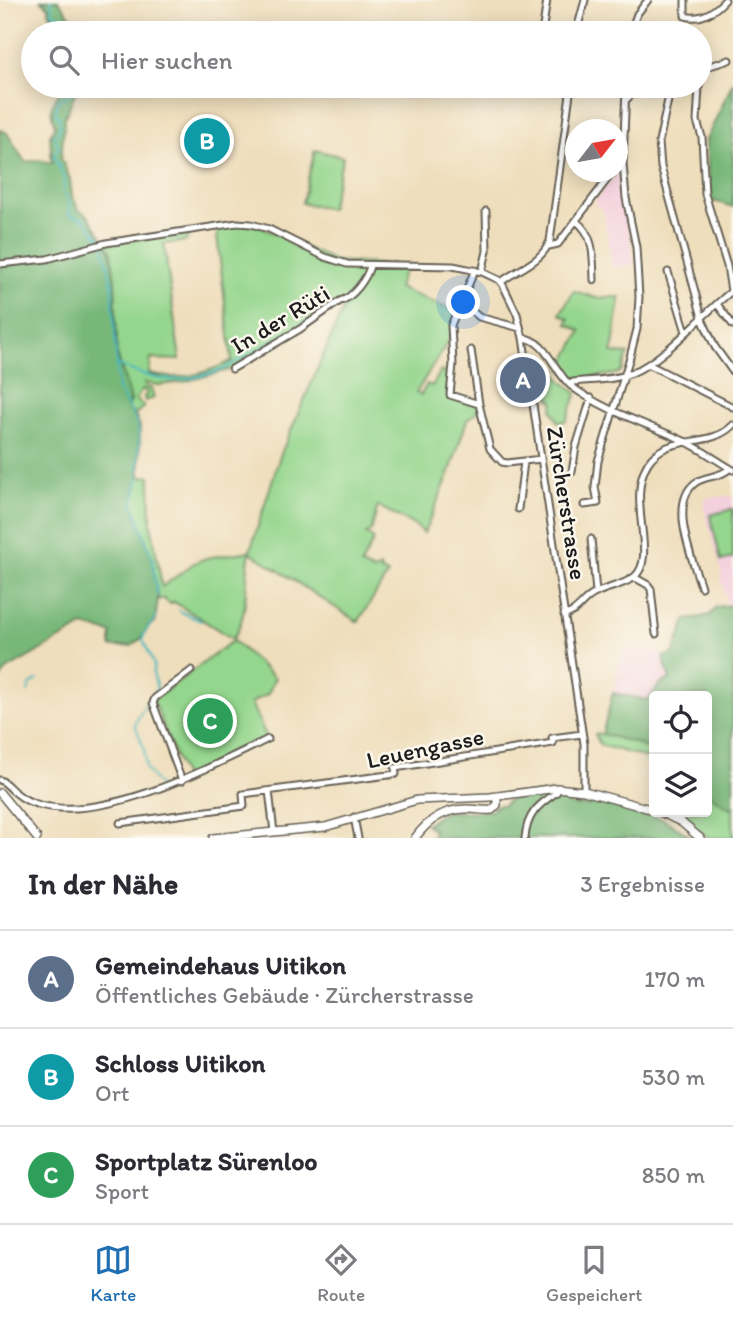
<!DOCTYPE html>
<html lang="de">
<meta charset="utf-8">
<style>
:root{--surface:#fff;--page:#f2f2f3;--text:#2b2b33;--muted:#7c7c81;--line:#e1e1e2;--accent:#1f6fb2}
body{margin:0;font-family:Itim,sans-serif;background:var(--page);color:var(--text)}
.controls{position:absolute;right:21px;bottom:21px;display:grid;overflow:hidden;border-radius:7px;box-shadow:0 4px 18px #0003}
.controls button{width:63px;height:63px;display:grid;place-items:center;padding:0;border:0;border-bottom:2px solid var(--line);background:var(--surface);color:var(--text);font:35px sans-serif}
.compass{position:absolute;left:565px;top:119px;width:63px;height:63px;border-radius:50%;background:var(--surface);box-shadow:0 4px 18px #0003;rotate:59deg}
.you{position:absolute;left:464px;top:303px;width:24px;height:24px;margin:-18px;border:5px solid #fff;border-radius:50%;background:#1a73e8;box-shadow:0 0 0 10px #1a73e833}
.badge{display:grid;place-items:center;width:46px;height:46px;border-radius:50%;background:var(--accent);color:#fff;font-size:23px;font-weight:700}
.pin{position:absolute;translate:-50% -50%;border:4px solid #fff;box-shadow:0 2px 7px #0006}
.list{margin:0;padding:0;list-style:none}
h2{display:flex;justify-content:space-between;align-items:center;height:91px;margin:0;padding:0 28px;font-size:30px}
h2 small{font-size:23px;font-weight:400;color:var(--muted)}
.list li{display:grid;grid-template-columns:46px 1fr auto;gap:21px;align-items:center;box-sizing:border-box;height:98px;padding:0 28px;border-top:2px solid var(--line)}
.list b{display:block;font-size:26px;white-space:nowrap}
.list p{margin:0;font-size:23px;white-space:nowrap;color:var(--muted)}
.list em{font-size:23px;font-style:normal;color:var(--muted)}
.icon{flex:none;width:38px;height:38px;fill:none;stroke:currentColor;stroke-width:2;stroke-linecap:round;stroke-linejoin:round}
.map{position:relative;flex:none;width:733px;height:838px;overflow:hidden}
.search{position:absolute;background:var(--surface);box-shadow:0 4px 18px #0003;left:21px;right:21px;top:21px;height:77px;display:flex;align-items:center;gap:18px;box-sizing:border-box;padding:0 24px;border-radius:38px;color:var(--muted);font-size:26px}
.sheet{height:385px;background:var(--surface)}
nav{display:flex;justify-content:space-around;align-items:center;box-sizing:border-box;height:98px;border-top:2px solid var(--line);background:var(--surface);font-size:19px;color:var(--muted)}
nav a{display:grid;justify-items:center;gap:4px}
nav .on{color:var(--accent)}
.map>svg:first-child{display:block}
.built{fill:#f4cfdd}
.green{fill:#94d68d;stroke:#587954;stroke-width:2;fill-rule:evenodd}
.forest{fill:#77b778;stroke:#4a6a4a;stroke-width:2}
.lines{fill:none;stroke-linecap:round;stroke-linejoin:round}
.stream{stroke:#49b8bf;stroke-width:2}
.minor-casing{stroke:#666054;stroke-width:9}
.major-casing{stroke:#666054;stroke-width:10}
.minor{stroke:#fff;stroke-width:5}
.major{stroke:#fff;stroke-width:7}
.labels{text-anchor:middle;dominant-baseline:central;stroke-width:5;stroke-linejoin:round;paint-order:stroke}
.street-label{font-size:24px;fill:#1c1c1c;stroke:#fbf7ec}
</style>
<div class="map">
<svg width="733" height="838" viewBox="0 0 733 838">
<rect width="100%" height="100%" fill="#fbf7ec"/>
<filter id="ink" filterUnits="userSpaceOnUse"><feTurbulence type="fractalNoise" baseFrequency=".0143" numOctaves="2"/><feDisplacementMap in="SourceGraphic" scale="14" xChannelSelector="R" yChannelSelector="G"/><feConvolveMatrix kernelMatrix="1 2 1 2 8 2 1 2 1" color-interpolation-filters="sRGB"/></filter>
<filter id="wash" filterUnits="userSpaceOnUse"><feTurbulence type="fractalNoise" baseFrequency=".00686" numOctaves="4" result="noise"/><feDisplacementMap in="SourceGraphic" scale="28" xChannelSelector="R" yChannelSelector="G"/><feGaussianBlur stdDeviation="1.57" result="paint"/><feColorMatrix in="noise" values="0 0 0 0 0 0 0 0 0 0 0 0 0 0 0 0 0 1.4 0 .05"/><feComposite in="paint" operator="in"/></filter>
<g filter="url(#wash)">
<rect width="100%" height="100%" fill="#efdebc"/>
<!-- built -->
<path class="built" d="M618,171H620L622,194L635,265L612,267L604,212L594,203Z
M729,496L733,498V605L728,606L720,576L722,573L704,508L706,498Z
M622,649L655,651L663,654L670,679L660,684L648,700L613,693Z"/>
<!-- green -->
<path class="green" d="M315,150L343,157L330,209L302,203Z
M237,223L259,226L335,261L405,266L398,288L456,312L451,336L416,393L421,395L427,384L432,386L441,371L452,377L450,395L476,404L480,410L467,420L448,477L424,533L416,526L378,506L371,531L366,534L374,539L361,565L374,571L380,567L381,571L388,574L358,622L250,552C243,583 251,610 233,639L174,602L170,604L164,599H158L152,558L133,503V415L126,406L131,401L117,354L115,282L111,251L106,243L190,231L186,241L164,244L180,360L151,359L149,374C178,382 205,374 232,361L216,227ZM347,300L280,456L250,551L206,558L194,563L162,587L151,523L150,476L140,477V426L135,414L144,407L136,399L142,390H145L147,393L144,397L145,401L154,398L151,388L146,387L144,383L159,385L183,382L232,369Z
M574,291L596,298L620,297L612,353L628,354L622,371L616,374L572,379L561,369L581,331L567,324L569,319L560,314Z
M549,363L562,381L577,393L566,421L558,422L552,409L554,403L546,393V381L549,379L542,367Z
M733,509V558L721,561L710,515Z
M231,642H235L275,678L268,694L251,703L267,738L186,777L183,776L154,702L155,699Z
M595,734H609V736L636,743L654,752V760L600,745Z
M707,793L733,810V838H709L673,812H707Z"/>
<!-- forest -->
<path class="forest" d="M41,0H58L83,33H63L49,12V7Z
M733,82V207L710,200L706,140Z
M64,86H78L65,117L61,158L70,179L72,196L79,210L88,215L111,251L115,282L117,354L131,401L127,406L136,421L139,431L138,480L133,503L152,558L158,599L155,622L149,626L142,638L131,646L111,647V633L83,626L8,669L0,679V129L7,133L25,162L38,160L52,163L50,135L55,126C47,105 54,100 64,86Z
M733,605V810L707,793V696H654V752L636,743L602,734L613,693L648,700L660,684L670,679L663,657L673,654L686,620L710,615L716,607Z
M551,792L570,805L588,806L590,800L663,819L693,838H432L434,831L426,824L445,812L491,811L497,805H503L509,800Z"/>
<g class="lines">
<!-- stream -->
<path class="stream" d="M51,0L53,14L65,18L66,29L70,33
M68,86L72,92L64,98H59L55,112L60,120L59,132L53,135L59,146L54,156L65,180L63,191L69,201V214L84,219L102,241
M104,247L112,284L118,389L136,421L139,431L138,480L133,503L152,558L157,595
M117,364C159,384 178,384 222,370L307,321
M179,611L201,621
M143,640C143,629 154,625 156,615
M144,642L154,665L153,673L157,689C148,700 140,711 135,725L144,748L146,769L159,786
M28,692L31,684L38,680"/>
</g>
</g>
<g filter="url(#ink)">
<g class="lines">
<!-- minor casing -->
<g class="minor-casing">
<path id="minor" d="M685,0V16C701,21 714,12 725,0
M542,33L547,0
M576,33L585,0
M630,33L637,14L648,0
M700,69L697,121L702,137L705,194L727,266L731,291
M700,69L729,60
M671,86L659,142L661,167L703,321L715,347L733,372
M626,100L641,86
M576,221C595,235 593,258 594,280
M549,246L558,244L613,172
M0,264L47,259L106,243L237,223L251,224L269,229L325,257L347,264L453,266L482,272L499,280L503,285L517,314L523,338L584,744V791
M475,270L451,325L453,364L450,395L479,404
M482,272L487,251L486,211
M668,272L686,332
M501,282C519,268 541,263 550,241L571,86
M462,302L479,317L520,328
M717,304L733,325
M523,338C546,339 555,373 571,386C604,411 645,423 682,440C700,448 716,460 733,470
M471,350L479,404L490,449L502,462L507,463L541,459
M648,364L733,407
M232,369L300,329L340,301C353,298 367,278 370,266
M570,385L573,382C592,380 615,380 632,373C668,357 702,314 733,290
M572,472L576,447L591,398
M584,505L598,503L595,487L598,461L630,357L637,329L639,297L636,247L626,198L623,164L626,86
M518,509L524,462
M591,539L596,592
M634,577L648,585L651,589L656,634
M701,587C693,560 668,504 695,483C706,475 721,478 730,468
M564,615C578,613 582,600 594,594C606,587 623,586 634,577C659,558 625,499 648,463C668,432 709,450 733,425
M0,780C7,783 10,789 16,793C23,799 32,803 40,805C107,822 209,768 268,739
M182,781L153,703L155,698L192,670
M269,791L274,832
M354,817L358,838
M120,823L244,806L243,794L396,774L395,768L553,743L552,738L582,734
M525,838C527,814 538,805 557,792V788"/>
</g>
<!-- major casing -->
<g class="major-casing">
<path id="major" d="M0,793L37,838
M660,812L681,822L700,838
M213,838L325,827L417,800L490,797L557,788L584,791L654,810
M415,838C428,820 446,808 469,809C477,809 484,811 492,810L497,805V796"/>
</g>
<!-- minor -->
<use href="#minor" class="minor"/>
<!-- major -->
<use href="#major" class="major"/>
</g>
</g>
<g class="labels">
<!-- street labels -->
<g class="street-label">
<text transform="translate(280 319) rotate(-31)">In der Rüti</text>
<text transform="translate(567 503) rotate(81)">Zürcherstrasse</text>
<text transform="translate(425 748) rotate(-12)">Leuengasse</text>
</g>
</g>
</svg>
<div class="controls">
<button><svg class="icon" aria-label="locate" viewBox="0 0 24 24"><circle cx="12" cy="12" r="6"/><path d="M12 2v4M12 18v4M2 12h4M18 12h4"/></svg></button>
<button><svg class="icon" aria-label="layers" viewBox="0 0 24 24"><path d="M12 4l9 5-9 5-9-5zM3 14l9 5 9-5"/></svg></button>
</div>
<svg class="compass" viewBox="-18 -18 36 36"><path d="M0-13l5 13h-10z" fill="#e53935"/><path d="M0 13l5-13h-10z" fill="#7c7c81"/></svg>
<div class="you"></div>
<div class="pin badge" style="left:523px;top:380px;background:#5c6f8a">A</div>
<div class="pin badge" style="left:207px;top:141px;background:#0f9aa8">B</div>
<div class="pin badge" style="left:210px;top:721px;background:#2e9e5b">C</div>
<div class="search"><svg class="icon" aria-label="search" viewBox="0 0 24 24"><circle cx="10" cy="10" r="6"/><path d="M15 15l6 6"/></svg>Hier suchen</div>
</div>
<section class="sheet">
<h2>In der Nähe<small>3 Ergebnisse</small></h2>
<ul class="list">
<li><span class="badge" style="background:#5c6f8a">A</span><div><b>Gemeindehaus Uitikon</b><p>Öffentliches Gebäude · Zürcherstrasse</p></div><em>170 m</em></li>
<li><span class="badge" style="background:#0f9aa8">B</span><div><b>Schloss Uitikon</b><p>Ort</p></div><em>530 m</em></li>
<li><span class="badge" style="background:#2e9e5b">C</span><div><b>Sportplatz Sürenloo</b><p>Sport</p></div><em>850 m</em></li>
</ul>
</section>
<nav>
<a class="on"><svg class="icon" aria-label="map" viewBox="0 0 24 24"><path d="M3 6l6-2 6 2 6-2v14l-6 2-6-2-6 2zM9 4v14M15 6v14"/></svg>Karte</a>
<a><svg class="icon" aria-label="directions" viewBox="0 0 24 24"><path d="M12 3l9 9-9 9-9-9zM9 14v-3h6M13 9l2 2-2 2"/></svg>Route</a>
<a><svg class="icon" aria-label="saved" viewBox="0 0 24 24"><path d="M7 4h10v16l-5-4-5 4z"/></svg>Gespeichert</a>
</nav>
